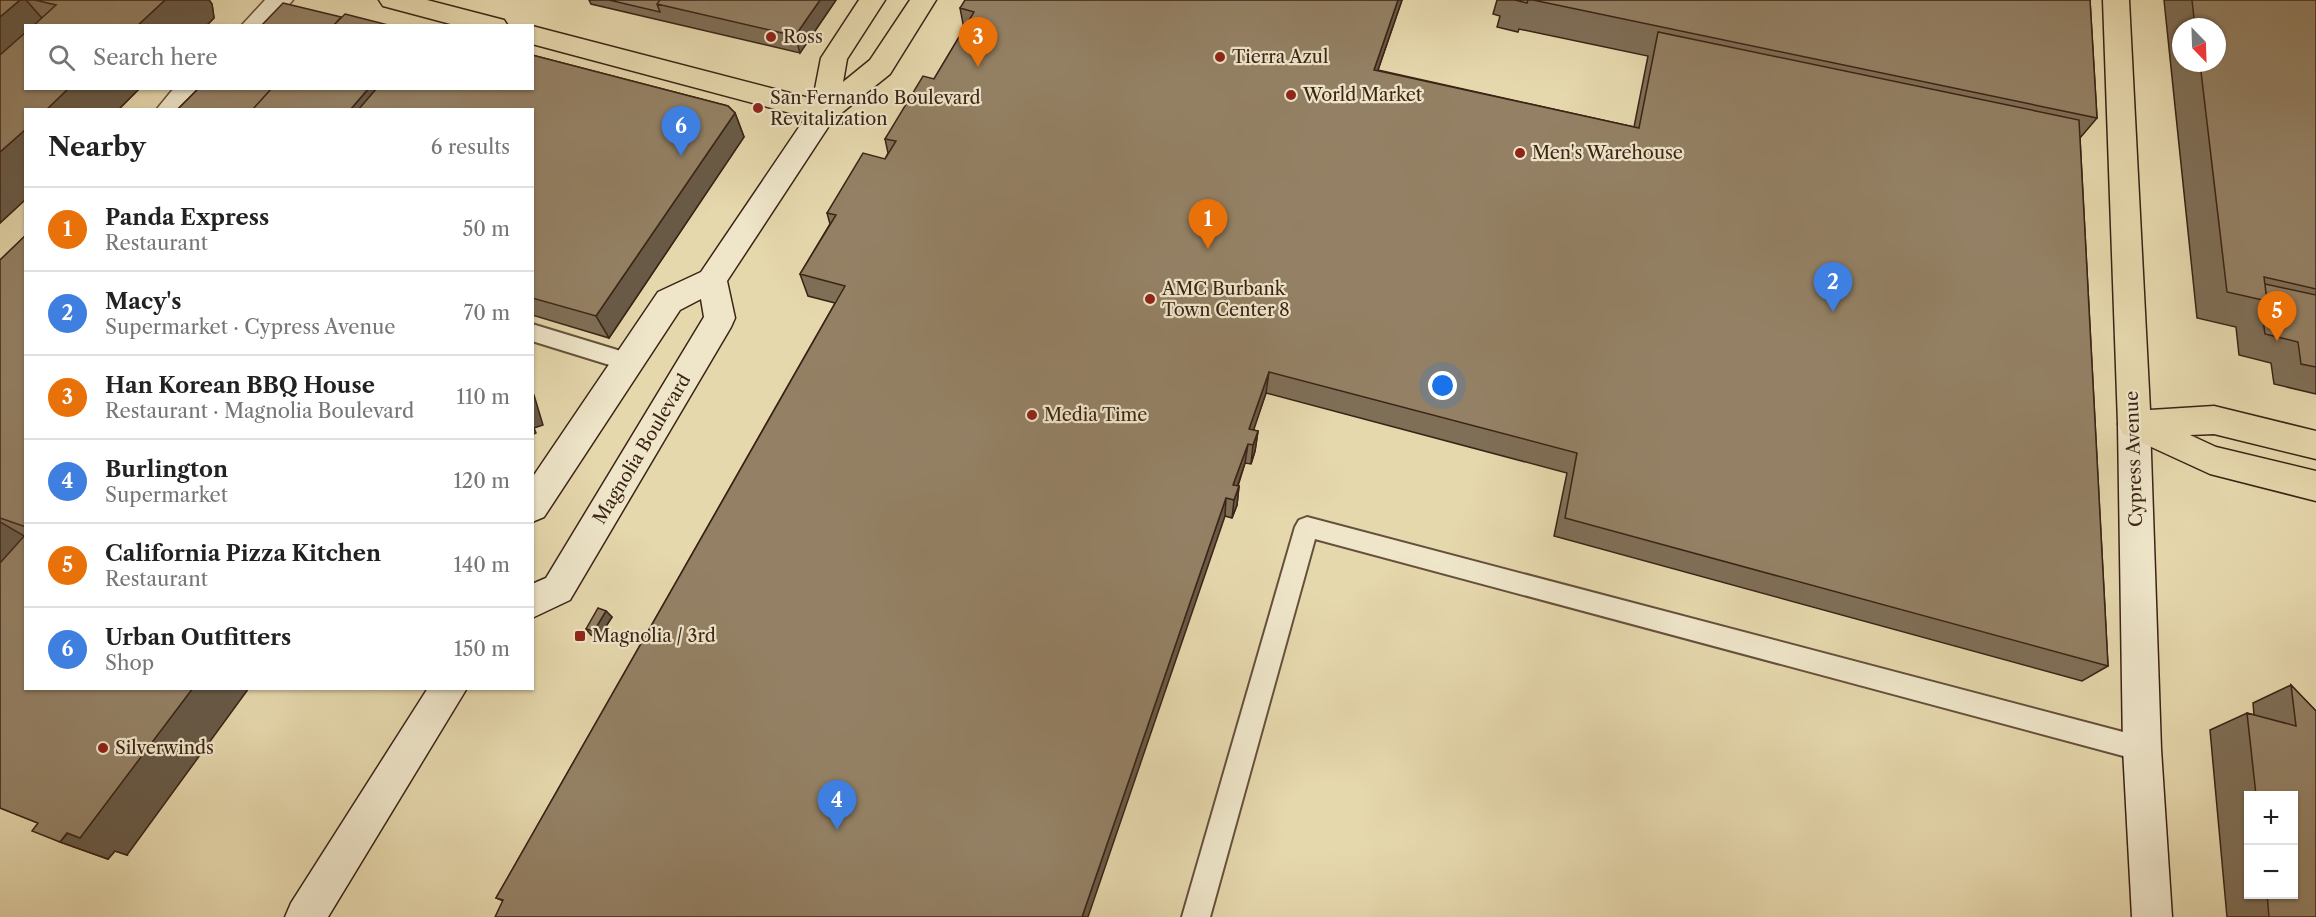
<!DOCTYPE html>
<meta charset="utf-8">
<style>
:root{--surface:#fff;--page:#f6f6f6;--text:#222;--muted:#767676;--line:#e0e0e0;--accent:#111827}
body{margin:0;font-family:"Libre Caslon Text",serif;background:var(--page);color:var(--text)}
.controls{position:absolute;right:18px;bottom:18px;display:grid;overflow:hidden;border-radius:0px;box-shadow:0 2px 4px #0004}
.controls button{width:54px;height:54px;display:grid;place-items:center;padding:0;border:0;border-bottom:2px solid var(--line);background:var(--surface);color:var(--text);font:30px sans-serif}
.compass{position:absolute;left:2172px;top:18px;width:54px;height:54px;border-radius:50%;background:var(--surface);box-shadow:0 2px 4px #0004;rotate:157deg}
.you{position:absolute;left:1443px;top:386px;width:21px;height:21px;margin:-15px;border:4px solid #fff;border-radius:50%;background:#1a73e8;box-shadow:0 0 0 9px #1a73e833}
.badge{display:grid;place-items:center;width:39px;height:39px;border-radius:50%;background:var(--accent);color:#fff;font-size:20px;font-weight:700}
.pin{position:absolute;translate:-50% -50px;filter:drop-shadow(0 2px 3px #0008)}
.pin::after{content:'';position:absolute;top:32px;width:21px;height:18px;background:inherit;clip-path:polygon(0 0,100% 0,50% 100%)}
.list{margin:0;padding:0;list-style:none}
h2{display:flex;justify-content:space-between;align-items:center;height:78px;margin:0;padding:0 24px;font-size:26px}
h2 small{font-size:20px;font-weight:400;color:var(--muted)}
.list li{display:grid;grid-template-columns:39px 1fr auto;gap:18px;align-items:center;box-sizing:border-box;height:84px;padding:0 24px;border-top:2px solid var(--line)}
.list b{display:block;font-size:22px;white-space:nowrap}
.list p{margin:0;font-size:20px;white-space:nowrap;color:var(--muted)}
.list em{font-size:20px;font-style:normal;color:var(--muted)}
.icon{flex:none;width:33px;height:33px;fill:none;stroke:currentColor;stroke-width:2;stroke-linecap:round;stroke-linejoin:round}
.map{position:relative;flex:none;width:2316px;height:917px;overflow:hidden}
.search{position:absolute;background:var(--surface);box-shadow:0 2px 4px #0004;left:24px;top:24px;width:510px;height:66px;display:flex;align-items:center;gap:15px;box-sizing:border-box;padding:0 21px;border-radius:0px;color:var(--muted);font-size:22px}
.panel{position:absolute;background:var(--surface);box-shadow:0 2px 4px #0004;left:24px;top:108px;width:510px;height:582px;border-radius:0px}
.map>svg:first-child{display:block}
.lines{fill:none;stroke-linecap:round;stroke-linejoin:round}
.lane-casing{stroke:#66503c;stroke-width:4}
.street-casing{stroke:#66503c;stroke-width:3}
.secondary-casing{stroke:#3b2316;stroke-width:3}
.primary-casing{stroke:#3b2316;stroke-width:3}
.lane{fill:#efe6ca;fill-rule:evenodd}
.street{fill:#efe6ca;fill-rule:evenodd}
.secondary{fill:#efe6ca;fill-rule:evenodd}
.primary{fill:#e6d8ad;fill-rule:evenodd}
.wall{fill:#7f6f57;stroke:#3b2316;stroke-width:1.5;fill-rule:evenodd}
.shaded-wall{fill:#685a47;stroke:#3b2316;stroke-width:1.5}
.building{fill:#948165;stroke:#3b2316;stroke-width:1.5}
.poi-dot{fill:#8f2418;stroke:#efe6ca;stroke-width:2}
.labels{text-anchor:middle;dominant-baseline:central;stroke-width:4.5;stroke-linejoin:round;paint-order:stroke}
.poi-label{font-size:18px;fill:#3b2316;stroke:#efe6ca;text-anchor:start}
.street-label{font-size:18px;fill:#3b2316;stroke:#efe6ca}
</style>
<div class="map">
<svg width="2316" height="917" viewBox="0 0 2316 917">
<rect width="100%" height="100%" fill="#e6d8ad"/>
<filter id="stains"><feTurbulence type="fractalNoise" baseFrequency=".00333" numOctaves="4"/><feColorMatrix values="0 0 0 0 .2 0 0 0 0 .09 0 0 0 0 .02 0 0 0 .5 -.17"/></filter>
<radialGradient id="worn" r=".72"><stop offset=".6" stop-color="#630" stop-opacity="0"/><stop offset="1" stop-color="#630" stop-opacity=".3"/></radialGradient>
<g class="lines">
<!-- lane casing -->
<g class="lane-casing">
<path id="lane" d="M532,324L637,356L640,362L637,368L629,371L532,341Z
M1307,517L2142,737L2151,740L2155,749L2151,758L2142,761L1315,539L1210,917H1182L1295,527L1299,520Z"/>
</g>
<!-- street casing -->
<g class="street-casing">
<path id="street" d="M265,0H293L270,26H241Z
M174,88H204L187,110H156Z"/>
</g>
<!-- secondary casing -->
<g class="secondary-casing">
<path id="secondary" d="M824,102L834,105L838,112L727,281L735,318L731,327L570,600L532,618V584L546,578L704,317L701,299L680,310L544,517L532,522V478L658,292L701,272L814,105Z
M2134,410L2145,414L2150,424L2161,749L2172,917H2132L2123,749L2118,424L2123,414Z
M428,688H467L328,917H285L291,903Z"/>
</g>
<!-- primary casing -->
<g class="primary-casing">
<path id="primary" d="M379,0H427L504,20L508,26H458L383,6Z
M859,0H885L847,59L843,82L870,60L910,0H936L890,74L834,119L824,122L532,44V26L813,99L821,58Z
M2103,0H2129L2150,410L2214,406L2316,431V459L2214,434L2190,435L2216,447L2316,471V501L2210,474L2123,434L2118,424Z"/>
</g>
<!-- lane -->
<use href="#lane" class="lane"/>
<!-- street -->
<use href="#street" class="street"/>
<!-- secondary -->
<use href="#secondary" class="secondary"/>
<!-- primary -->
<use href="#primary" class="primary"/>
</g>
<!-- wall -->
<path class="wall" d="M0,0H209L212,4L214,18L206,26H26L140,88L118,110H26V199L0,223Z
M589,0H836L800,53L591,4Z
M1402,0L1378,70L1634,127L1648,56L1519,29L1518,32L1497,27L1500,16L1493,14L1497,0H2090L2097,118L2080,138L2108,666L2082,681L1554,536L1567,473L1266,393L1253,430L1258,431L1255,451L1251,464L1245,463L1238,486H1239L1237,505L1232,518L1225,516L503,901L496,898L835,303L808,296L800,274L830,224L827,213L885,159L888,153L885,139L934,79L964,29L960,8Z
M2164,0H2316V394L2274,384L2271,363L2239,355L2236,327L2197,318ZM2181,27H2217V63H2181Z
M532,55L728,106L735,113L744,137L609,338L532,315V110H180L179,108L199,88H532Z
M26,235V688L127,855L115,851L108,859L60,842L38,823L0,808V260Z
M606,611L612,617L599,637L591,635L586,629Z
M2291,685L2316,711V917H2227L2210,730L2247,713L2254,715L2253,703ZM2248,795H2294V894H2248Z"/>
<!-- shaded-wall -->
<path class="shaded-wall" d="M20,0H26L49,26H26V62L0,85V17Z
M165,0H209L212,4L214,18L206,26H137Z
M820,0H836L800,53L795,36Z
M1398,0H1402L1370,93L1374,70Z
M69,88H140L118,110H46Z
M369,88H415L396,110H350Z
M735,113L744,137L609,338L596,316Z
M26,129V199L0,223V152Z
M1269,372L1266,393L1249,444V429Z
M532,392L534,395L543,425L534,428L536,433L532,435Z
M1258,431L1255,451L1251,464L1253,445Z
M1248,444L1245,463L1233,499V485Z
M1239,486L1237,505L1232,518L1234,500Z
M1226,498L1225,516L1088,917H1082Z
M0,522L26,537L0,578Z
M606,611L612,617L599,637L594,631Z
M193,688H249L127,855L115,851L108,859L60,842Z"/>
<!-- building -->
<path class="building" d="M0,0H20L0,17Z
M35,0H165L137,26H33L56,5Z
M609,0H660L657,4L660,12Z
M660,0H820L795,36L657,4Z
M965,0H1398L1374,70L1639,128L1658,32L2079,120L2108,666L1565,518L1577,453L1269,372L1249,429L1258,431L1253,445L1248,444L1233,485L1239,486L1234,500L1226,498L1082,917H495L503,900L496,898L845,286L800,274L836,215L827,213L863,153L885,159L896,141L885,139L923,76L934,79L974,12L960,8Z
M1515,0H1528L1527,3Z
M1533,0H2090L2097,118Z
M2192,0H2316V289L2264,277L2267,301L2227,292L2200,63H2217V27H2195Z
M283,3L341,17L333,26H261Z
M345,14L392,26H333Z
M26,32V88H69L46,110H26V129L0,152V55Z
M532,55L728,106L735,113L596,316L532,298V110H358L377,88H532Z
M199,88H272L252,110H184L179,108Z
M272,88H369L350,110H252Z
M26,235V527L0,518V260Z
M2265,284L2316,295V367L2301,364L2298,342L2265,334L2261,306L2267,301Z
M26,534V688H193L80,838L67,833L60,842L32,831L38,823L0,808V563Z
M598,608L606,611L594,631L586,629Z
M2291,685L2316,711V917H2269L2267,894H2294V795H2256L2247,713L2296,726Z"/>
<!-- markers -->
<g class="poi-dot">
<circle cx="771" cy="37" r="6"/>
<circle cx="1220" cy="57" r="6"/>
<circle cx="1291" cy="95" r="6"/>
<circle cx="758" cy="108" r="6"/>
<circle cx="1520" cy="153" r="6"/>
<circle cx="1150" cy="299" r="6"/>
<circle cx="1032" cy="415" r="6"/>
<rect x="574" y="630" width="12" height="12" rx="3"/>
<circle cx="103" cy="748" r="6"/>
</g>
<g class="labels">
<!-- poi labels -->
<g class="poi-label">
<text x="783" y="37">Ross</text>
<text x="1232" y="57">Tierra Azul</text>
<text x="1303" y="95">World Market</text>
<text x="770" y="98">San Fernando Boulevard<tspan x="770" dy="21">Revitalization</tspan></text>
<text x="1532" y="153">Men's Warehouse</text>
<text x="1162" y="289">AMC Burbank<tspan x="1162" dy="21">Town Center 8</tspan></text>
<text x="1044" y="415">Media Time</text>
<text x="592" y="636">Magnolia / 3rd</text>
<text x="115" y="748">Silverwinds</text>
</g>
<!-- street labels -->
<g class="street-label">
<text transform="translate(642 449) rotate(-59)">Magnolia Boulevard</text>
<text transform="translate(2134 459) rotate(-92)">Cypress Avenue</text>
</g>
</g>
<rect width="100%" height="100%" filter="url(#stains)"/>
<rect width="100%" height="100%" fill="url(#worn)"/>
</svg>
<div class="controls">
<button>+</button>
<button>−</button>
</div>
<svg class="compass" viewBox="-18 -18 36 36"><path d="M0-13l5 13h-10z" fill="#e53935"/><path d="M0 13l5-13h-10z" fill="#767676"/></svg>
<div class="you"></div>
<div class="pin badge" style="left:1208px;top:249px;background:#e8710a">1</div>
<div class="pin badge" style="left:1833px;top:312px;background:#3f7fe0">2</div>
<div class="pin badge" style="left:978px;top:67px;background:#e8710a">3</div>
<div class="pin badge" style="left:837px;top:830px;background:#3f7fe0">4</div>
<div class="pin badge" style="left:2277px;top:341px;background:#e8710a">5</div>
<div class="pin badge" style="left:681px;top:156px;background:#3f7fe0">6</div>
<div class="search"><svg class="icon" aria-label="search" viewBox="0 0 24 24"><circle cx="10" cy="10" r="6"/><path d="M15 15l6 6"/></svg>Search here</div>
<section class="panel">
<h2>Nearby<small>6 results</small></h2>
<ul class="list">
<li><span class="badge" style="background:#e8710a">1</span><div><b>Panda Express</b><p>Restaurant</p></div><em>50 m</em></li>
<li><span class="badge" style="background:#3f7fe0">2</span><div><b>Macy's</b><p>Supermarket · Cypress Avenue</p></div><em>70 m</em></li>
<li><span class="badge" style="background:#e8710a">3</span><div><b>Han Korean BBQ House</b><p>Restaurant · Magnolia Boulevard</p></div><em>110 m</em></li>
<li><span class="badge" style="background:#3f7fe0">4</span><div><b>Burlington</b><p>Supermarket</p></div><em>120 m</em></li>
<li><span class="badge" style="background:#e8710a">5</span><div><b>California Pizza Kitchen</b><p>Restaurant</p></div><em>140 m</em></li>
<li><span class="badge" style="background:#3f7fe0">6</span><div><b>Urban Outfitters</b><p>Shop</p></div><em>150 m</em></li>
</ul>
</section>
</div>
